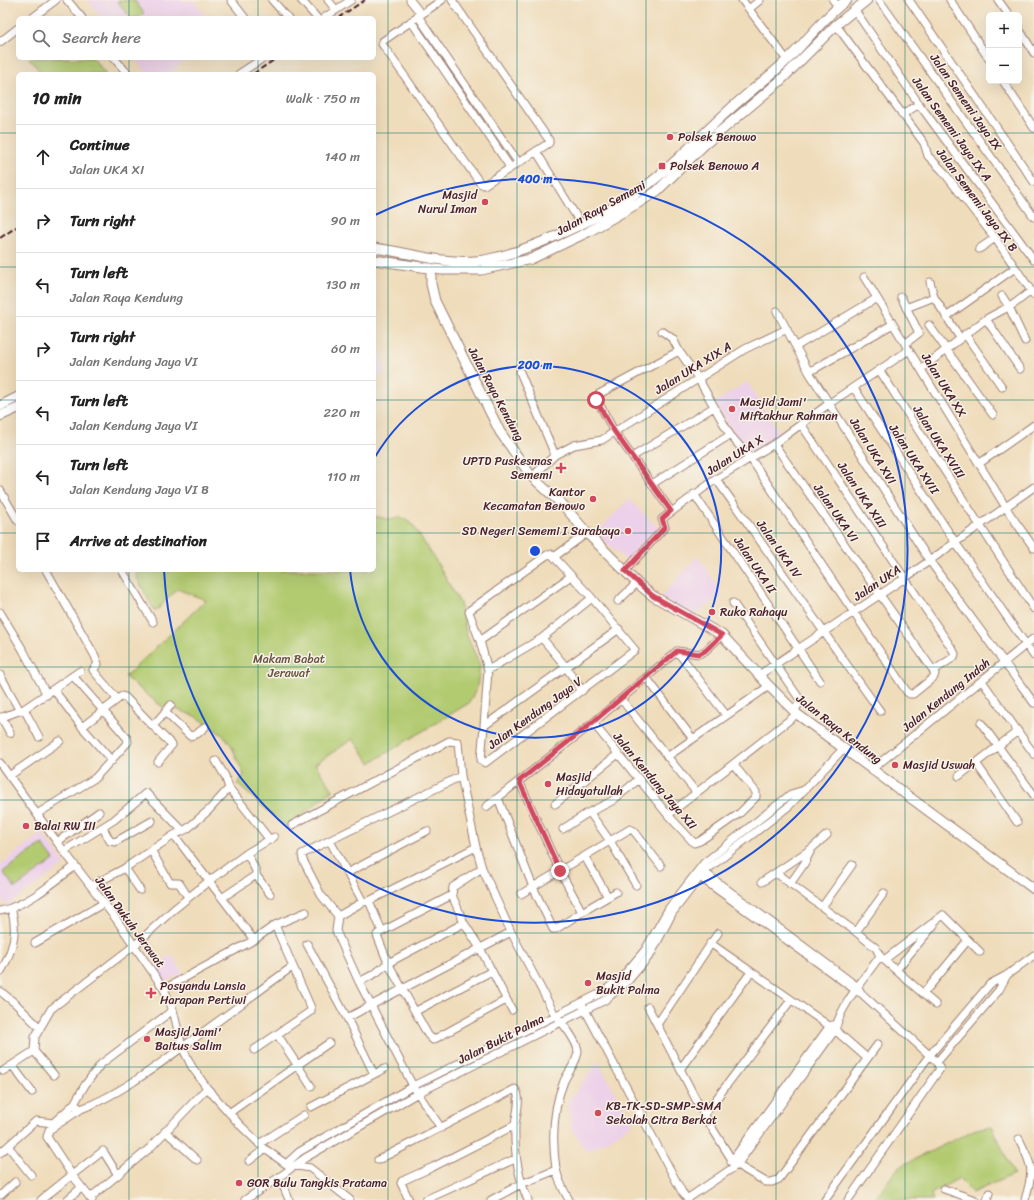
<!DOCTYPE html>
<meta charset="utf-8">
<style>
:root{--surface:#fff;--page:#f6f6f6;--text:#222;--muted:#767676;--line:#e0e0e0}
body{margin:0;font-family:Sriracha,sans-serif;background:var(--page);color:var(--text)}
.controls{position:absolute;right:12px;top:12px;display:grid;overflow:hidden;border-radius:6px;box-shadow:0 4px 16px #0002}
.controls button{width:36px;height:36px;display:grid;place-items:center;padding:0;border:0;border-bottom:1px solid var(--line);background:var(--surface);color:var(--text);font:20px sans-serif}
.stop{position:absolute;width:12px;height:12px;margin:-9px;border:3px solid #d1495b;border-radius:50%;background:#fff}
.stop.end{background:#d1495b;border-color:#fff;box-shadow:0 1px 4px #0008}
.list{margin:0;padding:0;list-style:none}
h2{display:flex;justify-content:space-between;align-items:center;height:52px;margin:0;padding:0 16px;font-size:17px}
h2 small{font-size:13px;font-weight:400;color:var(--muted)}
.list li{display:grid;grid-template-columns:26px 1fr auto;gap:12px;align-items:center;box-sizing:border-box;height:64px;padding:0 16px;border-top:1px solid var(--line)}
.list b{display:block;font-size:15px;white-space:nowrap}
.list p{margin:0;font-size:13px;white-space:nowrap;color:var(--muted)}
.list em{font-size:13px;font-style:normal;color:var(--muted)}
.icon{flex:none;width:22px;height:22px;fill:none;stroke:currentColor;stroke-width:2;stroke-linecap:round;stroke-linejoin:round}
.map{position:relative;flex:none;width:1034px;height:1200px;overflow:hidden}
.search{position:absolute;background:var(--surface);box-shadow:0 4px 16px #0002;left:16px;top:16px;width:360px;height:44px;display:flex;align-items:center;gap:10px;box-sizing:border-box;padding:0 14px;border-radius:6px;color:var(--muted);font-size:15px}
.panel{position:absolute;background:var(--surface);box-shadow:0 4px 16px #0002;left:16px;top:72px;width:360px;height:500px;border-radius:6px}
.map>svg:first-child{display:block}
.built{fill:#edd0e9}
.green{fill:#b2cb71;stroke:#7e754e}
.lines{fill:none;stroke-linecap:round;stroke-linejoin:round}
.minor-casing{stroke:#9c7e72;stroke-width:9}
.major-casing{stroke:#9c7e72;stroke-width:11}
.minor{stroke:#fff;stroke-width:7}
.major{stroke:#fff;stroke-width:9}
.rail{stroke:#4a1f2b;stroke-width:2;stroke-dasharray:6 3;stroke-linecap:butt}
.route{stroke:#d1495b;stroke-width:5}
.grid{fill:none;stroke:#0f766e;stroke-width:1;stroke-opacity:0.55}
.ring{fill:none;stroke:#1d4ed8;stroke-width:2}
.poi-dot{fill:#d1495b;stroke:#f7f3e8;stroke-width:1.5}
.labels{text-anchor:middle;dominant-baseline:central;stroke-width:3;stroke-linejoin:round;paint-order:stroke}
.street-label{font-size:12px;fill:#4a1f2b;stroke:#f7f3e8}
.poi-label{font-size:12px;fill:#4a1f2b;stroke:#f7f3e8;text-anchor:start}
.park-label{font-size:12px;fill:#695340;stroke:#f7f3e8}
.centre{fill:#1d4ed8;stroke:#f7f3e8;stroke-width:2}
.ring-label{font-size:12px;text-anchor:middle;font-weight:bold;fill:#1d4ed8;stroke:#f7f3e8;stroke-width:3;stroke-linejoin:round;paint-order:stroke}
</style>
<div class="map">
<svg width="1034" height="1200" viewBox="0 0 1034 1200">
<rect width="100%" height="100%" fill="#f7f3e8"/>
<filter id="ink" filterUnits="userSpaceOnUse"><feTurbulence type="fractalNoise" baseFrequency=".025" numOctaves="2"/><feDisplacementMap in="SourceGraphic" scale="8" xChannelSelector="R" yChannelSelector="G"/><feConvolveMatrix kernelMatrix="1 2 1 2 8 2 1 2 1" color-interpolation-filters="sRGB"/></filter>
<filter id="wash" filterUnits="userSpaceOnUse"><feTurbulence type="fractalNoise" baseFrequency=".012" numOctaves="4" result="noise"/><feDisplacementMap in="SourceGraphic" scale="16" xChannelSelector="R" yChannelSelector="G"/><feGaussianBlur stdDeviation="0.9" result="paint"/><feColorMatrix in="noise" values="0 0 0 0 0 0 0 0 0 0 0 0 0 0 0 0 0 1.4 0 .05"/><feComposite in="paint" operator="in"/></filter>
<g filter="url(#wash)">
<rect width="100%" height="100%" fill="#efdcba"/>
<!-- built -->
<path class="built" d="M87,0H183L185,2L193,0L208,18H102Z
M134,58H187L169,74H148Z
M374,346L388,372L375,379L374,377Z
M747,382L780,433L749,454L714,403Z
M629,499L660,530L628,562L596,533Z
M698,556L723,595L692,617L661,597Z
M42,833L65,864L7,906L0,897V865Z
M172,955L183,973L162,984L151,967Z
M598,1062L633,1124L587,1152L572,1129L567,1103Z"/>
<!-- green -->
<path class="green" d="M134,0L144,13L138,18H131L117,1Z
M29,58H93L106,74H42Z
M374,516L391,520L401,517L412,524L433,556L460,603L467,636L480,665L477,688L469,703L370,763L353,739L315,764L333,790L287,827L237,784L244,775L231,745L224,736L197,717L176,709H165L125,677L206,600L177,589L155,612L135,574L146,570H374Z
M42,844L54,860L15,888L3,872Z
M992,1126L1014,1174L972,1193L959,1178L931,1194L933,1200H873L899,1167L976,1129Z"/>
</g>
<g filter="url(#ink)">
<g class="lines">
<!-- minor casing -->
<g class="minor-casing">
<path id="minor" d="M67,0L82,18
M231,0L245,18
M272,0L288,18
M301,0L317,18
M328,0L336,10
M410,0L421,14
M442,0L383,41L382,44L480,183L484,185L549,143V140L452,0
M742,0L787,60
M833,0L838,7
M879,0L1034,217
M909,0L1034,182
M950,0L989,59
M998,0L1009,15
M749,9L760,0
M854,9L919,104L1034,260
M418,16L518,162
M32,18L56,0
M324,18L351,0
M411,21L510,167
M836,25L924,143L928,156L942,170L995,238L1034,295
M1019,29L1034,53
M0,42L18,28
M114,58L128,74
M239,74L263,58
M1003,81L1034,128
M902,115L919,104
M536,151L581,224
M979,249L995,238
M864,277L1010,514L1034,548
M930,282L934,297L960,338
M1002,296L1009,307L1025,341
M901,297L919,333L905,344
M906,308L934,297
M777,311L809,372L929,560L1034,703
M946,317L1015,268
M986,319L1020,369
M929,325L993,415
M662,331L673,339L679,351L698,378L730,435L751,459L907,692L910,694H913L934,677L935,673L774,444
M965,334L1002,387
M797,346L877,298
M921,369L986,319L1014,304L1031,291
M880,371L1034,609
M520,372L555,455L532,477
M809,372L893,324
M854,388L955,542L1034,656
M801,424L953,650L955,654L954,657L933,671
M555,455L574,445L602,440L608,436L745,349L787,329
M632,457L714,407
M980,463L1034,425
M716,479C772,556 824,634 880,711
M652,484L730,435
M0,490L18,521
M694,494L820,681
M671,511L614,431L596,398L599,394L679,351
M587,533L554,557L592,598L635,650L485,763L481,760L484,726L619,629
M46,570L95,656L98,664L93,670L117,699
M122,570L153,622
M625,571L665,527L662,519L716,479L774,444L830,403L909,350
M618,601L637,583
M733,603L801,701L794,711
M0,612L23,650L47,695
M542,638L566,667L582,691
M480,641L469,612L470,610L547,555L551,554L554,557
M677,651L726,715
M488,670L542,638L592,598
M0,675L20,711
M759,675L905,578L1034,487
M646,677L693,739
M982,681L1034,754
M54,690L82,727L112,761
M621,699L696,792
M24,709L39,737
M165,712L190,736L197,734L205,727
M1,717L10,733
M0,718L24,709L80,671
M593,723L668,815L694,843L700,841L740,813L756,797V792L733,764
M981,723L1034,795
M153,726L172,745L158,762
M484,726L488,670L480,641L571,576
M82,727L122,696L125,697L153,726L171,705
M667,757L769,686
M0,763L57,842L116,919L164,989L173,1010L182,1047L192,1067L207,1088L240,1125L265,1149L286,1164L310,1168L350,1200
M976,763L1017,822
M871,770L1034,638
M9,776L60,741
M959,776L1018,731
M519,781L560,871L582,912
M229,788L270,840
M498,798L533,887L553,929H556L582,912L616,892
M555,804L618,754
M486,807L593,723L677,651L699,654L705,651L722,635
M590,813L610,841L636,885
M37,814L95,778L128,742L127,738L73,676
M668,815L797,714
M292,825L449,741L458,742L461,776L476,847L482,868L511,932L555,1015C562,1022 577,1041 578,1051C578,1061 568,1072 564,1081C553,1108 552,1141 556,1169C558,1180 564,1191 569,1200
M103,828L110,841L115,842L152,821
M563,829L586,814L612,801L638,780
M174,835L254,940
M330,841L363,902
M57,842L99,812
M151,850L170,883H179L188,897
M64,851L114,820L146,793L183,831
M585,857L608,897
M125,868L140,890
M482,868L453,887L452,895L464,923L480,948L512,1010
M704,872L858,987L861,993L937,1062L940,1069L848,1200
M347,873L427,831
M256,875L270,894
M700,877L858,992
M762,882L811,849L827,835
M790,884L804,864L811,850
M91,886L125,868L174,835L187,829L209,810L229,788L225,776L216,761
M521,894L630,829L634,831L661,866
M452,895L379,933L377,935L388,963L428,1035L433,1040L506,1000
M222,898L256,875V871L247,853
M369,901L382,931
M822,907L852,865
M0,911C28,905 53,883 75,866
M338,916L321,895L303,860L302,854L461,776
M856,932L884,893
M35,943L104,903
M710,943L835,1030L867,1058
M307,944L347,1018L374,1074
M882,958L936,1005
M884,960L943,915L980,952
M896,970L934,925
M0,973C12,953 19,932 11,909
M359,982L376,973L388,963L464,923
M164,989L254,940L275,925L306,912
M0,991L16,1004L40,1028
M923,994L968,940
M583,1006L682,1192L688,1200
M648,1007L704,1115L732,1160L737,1165L766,1182H772L779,1179L878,1044
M416,1011L492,971
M347,1018L511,932
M658,1023L718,933
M277,1034L311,1086
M254,1050L311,1011V1008L275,925
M34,1051L54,1075
M937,1062L999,990L1007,975
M12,1065L32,1092
M681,1068L751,972
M3,1071L34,1051L35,1037L51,1009L135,945L173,910L209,881L247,853L274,837
M74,1104L81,1109C120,1094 154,1068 188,1043C223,1018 257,992 292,967
M311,1107L384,1069
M81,1109L49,1130L47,1137L72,1175L103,1151L118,1175
M229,1113L329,1043
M704,1115L791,1000
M441,1128L413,1086L359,982L336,931L338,916L363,902L369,901L476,847
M165,1131L197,1160
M1019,1139C1033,1167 1034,1170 1025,1200
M259,1144L304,1115
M8,1146L31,1175
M0,1153L36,1121L53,1123L74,1104L85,1085L101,1064L173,1010
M378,1160L515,1089C522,1097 516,1115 515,1125C514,1152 517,1175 528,1200
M249,1161L265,1149
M731,1162L829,1027L833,1025
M286,1164L299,1152L413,1086L603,992L623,976L645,950L669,908L704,863L791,794L801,791
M278,1178L283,1185L289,1200
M944,1189L975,1200
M1,1195L15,1182
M90,1198L150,1148L207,1088
M687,1199L737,1165L835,1030C842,1003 864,979 880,956L876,948L856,932L776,873
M41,1200L72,1175L92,1200
M67,1200L81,1188
M245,1200L278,1178L305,1158L418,1093L605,1000L627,982L651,954L673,912L704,872L789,806L843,749
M409,1200L401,1183L402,1181L433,1167L515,1125
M425,1200L515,1159
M491,1200L521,1184L556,1170
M825,1200L929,1056L990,984L1007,975L1034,955
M987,1200L989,1193"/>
</g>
<!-- major casing -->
<g class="major-casing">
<path id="major" d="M374,248C408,252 441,264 476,261C523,256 614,212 650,183C678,161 702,134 728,111C746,94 767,79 785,62C807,42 823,17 847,0
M374,260L442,270H481L531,259L588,232L640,202L657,191L704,145L780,81L836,25L867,0
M431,268V284L435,301L500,432L532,477L564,506L587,533L637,583L653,596L722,635L769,686L797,714L1034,889
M0,406L18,397
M0,416L18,408"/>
</g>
<!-- minor -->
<use href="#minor" class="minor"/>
<!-- major -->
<use href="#major" class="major"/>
<!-- rail -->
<path class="rail" d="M338,18L365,0
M253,74L277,58
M0,238L18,226"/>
</g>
</g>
<g class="lines" filter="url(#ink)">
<!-- route -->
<path class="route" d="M560,871L519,781L593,722L677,651L699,654L705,651L722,635L653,596L625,571L665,527L662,519L671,511L614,431L596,400"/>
</g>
<!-- grid -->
<path class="grid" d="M129,0V18M258,0V18M388,0V1200M517,0V1200M646,0V1200M776,0V1200M905,0V1200M129,58V74M258,58V74M0,133H18M374,133H1034M0,267H18M374,267H1034M0,400H18M374,400H1034M0,533H18M374,533H1034M129,570V1200M258,570V1200M0,667H1034M0,800H1034M0,933H1034M0,1067H1034"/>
<!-- distance rings -->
<g class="ring">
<path d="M375 457A186 186 0 1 1 350 570"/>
<path d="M375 215A372 372 0 1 1 164 570"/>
</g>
<!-- markers -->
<g class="poi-dot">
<circle cx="670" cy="137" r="4"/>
<rect x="658" y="162" width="8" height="8" rx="2"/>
<circle cx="485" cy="202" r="4"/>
<circle cx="732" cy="409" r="4"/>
<path d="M559 462h4v4h4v4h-4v4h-4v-4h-4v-4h4z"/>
<circle cx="593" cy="499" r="4"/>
<circle cx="628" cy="531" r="4"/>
<circle cx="712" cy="612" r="4"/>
<circle cx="895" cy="765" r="4"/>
<circle cx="548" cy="784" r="4"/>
<circle cx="26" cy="826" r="4"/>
<circle cx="588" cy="983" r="4"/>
<path d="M149 987h4v4h4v4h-4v4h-4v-4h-4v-4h4z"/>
<circle cx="147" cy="1039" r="4"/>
<circle cx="598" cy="1113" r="4"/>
<circle cx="239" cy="1183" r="4"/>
</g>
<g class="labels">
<!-- street labels -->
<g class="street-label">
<text transform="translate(966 102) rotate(55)">Jalan Sememi Jaya IX</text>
<text transform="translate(952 129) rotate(54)">Jalan Sememi Jaya IX A</text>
<text transform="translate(977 200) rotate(53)">Jalan Sememi Jaya IX B</text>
<text transform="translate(601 208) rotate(-29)">Jalan Raya Sememi</text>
<text transform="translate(693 368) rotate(-32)">Jalan UKA XIX A</text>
<text transform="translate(944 385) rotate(58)">Jalan UKA XX</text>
<text transform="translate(496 394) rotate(62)">Jalan Raya Kendung</text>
<text transform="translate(939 442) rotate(57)">Jalan UKA XVIII</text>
<text transform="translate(873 451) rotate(58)">Jalan UKA XVI</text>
<text transform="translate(735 455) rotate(-32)">Jalan UKA X</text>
<text transform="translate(914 459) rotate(57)">Jalan UKA XVII</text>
<text transform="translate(862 495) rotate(56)">Jalan UKA XIII</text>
<text transform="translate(836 513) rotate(55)">Jalan UKA VI</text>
<text transform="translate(779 549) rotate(55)">Jalan UKA IV</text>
<text transform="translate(755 565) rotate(56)">Jalan UKA II</text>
<text transform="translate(877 583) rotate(-34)">Jalan UKA</text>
<text transform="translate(946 695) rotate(-39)">Jalan Kendung Indah</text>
<text transform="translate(535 713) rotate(-36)">Jalan Kendung Jaya V</text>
<text transform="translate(839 729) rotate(38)">Jalan Raya Kendung</text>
<text transform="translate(655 781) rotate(50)">Jalan Kendung Jaya XII</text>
<text transform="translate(130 922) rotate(54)">Jalan Dukuh Jerawat</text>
<text transform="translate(501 1039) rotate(-27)">Jalan Bukit Palma</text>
</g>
<!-- poi labels -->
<g class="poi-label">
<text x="678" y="137">Polsek Benowo</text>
<text x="670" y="166">Polsek Benowo A</text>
<text x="477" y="195" text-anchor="end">Masjid<tspan x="477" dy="14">Nurul Iman</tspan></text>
<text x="740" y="402">Masjid Jami'<tspan x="740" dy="14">Miftakhur Rahman</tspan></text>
<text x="552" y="461" text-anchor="end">UPTD Puskesmas<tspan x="552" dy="14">Sememi</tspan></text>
<text x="585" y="492" text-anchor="end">Kantor<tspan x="585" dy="14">Kecamatan Benowo</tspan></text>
<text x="620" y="531" text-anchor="end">SD Negeri Sememi I Surabaya</text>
<text x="720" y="612">Ruko Rahayu</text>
<text x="903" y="765">Masjid Uswah</text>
<text x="556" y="777">Masjid<tspan x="556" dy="14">Hidayatullah</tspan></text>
<text x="34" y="826">Balai RW III</text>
<text x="596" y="976">Masjid<tspan x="596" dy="14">Bukit Palma</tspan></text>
<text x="160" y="986">Posyandu Lansia<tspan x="160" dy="14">Harapan Pertiwi</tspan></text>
<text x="155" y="1032">Masjid Jami'<tspan x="155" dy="14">Baitus Salim</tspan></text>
<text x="606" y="1106">KB-TK-SD-SMP-SMA<tspan x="606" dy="14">Sekolah Citra Berkat</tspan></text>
<text x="247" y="1183">GOR Bulu Tangkis Pratama</text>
</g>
<!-- park labels -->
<g class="park-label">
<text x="289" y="659">Makam Babat<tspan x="289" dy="14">Jerawat</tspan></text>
</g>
</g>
<circle cx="535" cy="551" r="6" class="centre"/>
<g class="ring-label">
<text x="535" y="183">400 m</text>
<text x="535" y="369">200 m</text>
</g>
</svg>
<div class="controls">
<button>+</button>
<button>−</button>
</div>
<div class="stop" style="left:596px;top:400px"></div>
<div class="stop end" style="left:560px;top:871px"></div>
<div class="search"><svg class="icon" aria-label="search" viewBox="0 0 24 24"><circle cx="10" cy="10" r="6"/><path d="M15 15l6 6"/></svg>Search here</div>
<section class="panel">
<h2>10 min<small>Walk · 750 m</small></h2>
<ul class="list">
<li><svg class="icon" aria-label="ahead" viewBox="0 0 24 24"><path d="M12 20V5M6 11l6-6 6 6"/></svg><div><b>Continue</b><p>Jalan UKA XI</p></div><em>140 m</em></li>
<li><svg class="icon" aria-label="right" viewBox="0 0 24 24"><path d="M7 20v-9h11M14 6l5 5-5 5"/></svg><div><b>Turn right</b></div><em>90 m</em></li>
<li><svg class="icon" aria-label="left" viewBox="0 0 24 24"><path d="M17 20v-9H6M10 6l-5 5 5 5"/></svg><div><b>Turn left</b><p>Jalan Raya Kendung</p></div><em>130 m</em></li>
<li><svg class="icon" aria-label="right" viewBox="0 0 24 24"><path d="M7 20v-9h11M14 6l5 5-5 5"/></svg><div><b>Turn right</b><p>Jalan Kendung Jaya VI</p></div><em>60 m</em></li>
<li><svg class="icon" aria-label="left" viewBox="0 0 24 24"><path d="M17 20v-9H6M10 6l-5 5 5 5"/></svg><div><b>Turn left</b><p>Jalan Kendung Jaya VI</p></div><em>220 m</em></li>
<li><svg class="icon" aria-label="left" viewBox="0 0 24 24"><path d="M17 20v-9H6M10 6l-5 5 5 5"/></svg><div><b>Turn left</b><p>Jalan Kendung Jaya VI B</p></div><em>110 m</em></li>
<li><svg class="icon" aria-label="arrive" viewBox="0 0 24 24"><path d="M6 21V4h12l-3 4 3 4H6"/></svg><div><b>Arrive at destination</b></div></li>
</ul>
</section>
</div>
